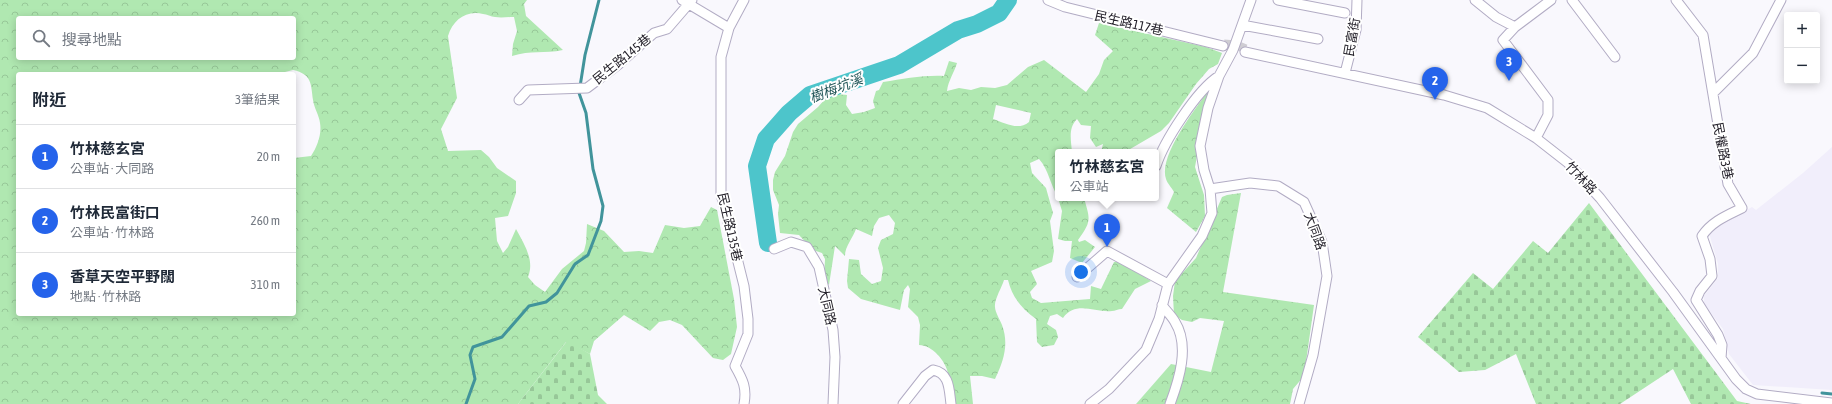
<!DOCTYPE html>
<html lang="zh-TW">
<meta charset="utf-8">
<style>
:root{--surface:#fff;--page:#f2f2f3;--text:#1f2937;--muted:#747a83;--line:#e0e1e3;--accent:#2563eb}
body{margin:0;font-family:"Asap Condensed","Noto Sans TC",sans-serif;background:var(--page);color:var(--text)}
.controls{position:absolute;right:12px;top:12px;display:grid;overflow:hidden;border-radius:4px;box-shadow:0 2px 10px #0003}
.controls button{width:36px;height:36px;display:grid;place-items:center;padding:0;border:0;border-bottom:1px solid var(--line);background:var(--surface);color:var(--text);font:20px sans-serif}
.you{position:absolute;left:1081px;top:272px;width:14px;height:14px;margin:-10px;border:3px solid #fff;border-radius:50%;background:#1a73e8;box-shadow:0 0 0 6px #1a73e833}
.badge{display:grid;place-items:center;width:26px;height:26px;border-radius:50%;background:var(--accent);color:#fff;font-size:13px;font-weight:700}
.pin{position:absolute;translate:-50% -33px;filter:drop-shadow(0 1px 2px #0008)}
.pin::after{content:'';position:absolute;top:21px;width:14px;height:12px;background:inherit;clip-path:polygon(0 0,100% 0,50% 100%)}
.popup{position:absolute;left:1055px;top:149px;width:104px;height:52px;box-sizing:border-box;display:grid;place-content:center;border-radius:4px;background:var(--surface);filter:drop-shadow(0 1px 3px #0005);font-size:13px;white-space:nowrap;color:var(--muted)}
.popup b{font-size:15px;color:var(--text)}
.popup::after{content:'';position:absolute;left:50%;top:100%;margin-left:-8px;border:8px solid transparent;border-top-color:var(--surface)}
.list{margin:0;padding:0;list-style:none}
h2{display:flex;justify-content:space-between;align-items:center;height:52px;margin:0;padding:0 16px;font-size:17px}
h2 small{font-size:13px;font-weight:400;color:var(--muted)}
.list li{display:grid;grid-template-columns:26px 1fr auto;gap:12px;align-items:center;box-sizing:border-box;height:64px;padding:0 16px;border-top:1px solid var(--line)}
.list b{display:block;font-size:15px;white-space:nowrap}
.list p{margin:0;font-size:13px;white-space:nowrap;color:var(--muted)}
.list em{font-size:13px;font-style:normal;color:var(--muted)}
.icon{flex:none;width:22px;height:22px;fill:none;stroke:currentColor;stroke-width:2;stroke-linecap:round;stroke-linejoin:round}
.map{position:relative;flex:none;width:1832px;height:404px;overflow:hidden}
.search{position:absolute;background:var(--surface);box-shadow:0 2px 10px #0003;left:16px;top:16px;width:280px;height:44px;display:flex;align-items:center;gap:10px;box-sizing:border-box;padding:0 14px;border-radius:4px;color:var(--muted);font-size:15px}
.panel{position:absolute;background:var(--surface);box-shadow:0 2px 10px #0003;left:16px;top:72px;width:280px;height:244px;border-radius:4px}
.map>svg:first-child{display:block}
.built{fill:#f1eefb}
.forest{fill:url(#forest-crowns);fill-rule:evenodd}
.cemetery{fill:url(#cemetery-stones)}
.lines{fill:none;stroke-linecap:round;stroke-linejoin:round}
.stream{stroke:#41949b;stroke-width:3}
.river{stroke:#4dc5cb;stroke-width:18}
.minor-tunnel{stroke:#cfcdd3;stroke-width:9;stroke-dasharray:9 4.5;stroke-linecap:butt}
.minor-casing{stroke:#b2acc4;stroke-width:11}
.minor{stroke:#fff;stroke-width:9}
.labels{text-anchor:middle;dominant-baseline:central;stroke-width:4;stroke-linejoin:round;paint-order:stroke}
.street-label{font-size:13px;fill:#26232c;stroke:#fff}
.water-label{font-size:14px;font-style:italic;fill:#235759;stroke:#fff}
</style>
<div class="map">
<svg width="1832" height="404" viewBox="0 0 1832 404">
<defs>
<pattern id="forest-crowns" width="20" height="18" patternUnits="userSpaceOnUse"><rect width="20" height="18" fill="#b0e8b1"/><path d="M2 6a3 3 0 1 1 6 0M12 15a3 3 0 1 1 6 0" fill="none" stroke="#97c798"/></pattern>
<pattern id="cemetery-stones" width="16" height="16" patternUnits="userSpaceOnUse"><rect width="16" height="16" fill="#b0e8b1"/><path d="M2 7V4a2 2 0 0 1 4 0v3zM10 15v-3a2 2 0 0 1 4 0v3z" fill="#97c798"/></pattern>
</defs>
<rect width="100%" height="100%" fill="#f9f8fd"/>
<!-- built -->
<path class="built" d="M1832,147V390L1753,385L1729,354L1723,329L1704,304V296L1718,278V264L1709,233L1713,228L1752,207L1756,210L1803,173Z"/>
<!-- forest -->
<path class="forest" d="M0,0H527L524,4L526,16L563,50C544,54 531,50 512,56L513,44L517,31L514,17C507,17 501,18 495,17C491,17 487,14 483,14C466,10 453,20 448,36L457,98L441,129L448,151L481,150L489,157L497,168L516,181V193L508,216L495,218L497,241L503,253L508,247L516,229C524,244 535,260 528,277L535,285L545,292L562,269L584,251L586,243L587,224L604,231L624,252L639,251L653,253L665,225L684,228L700,226L711,207L717,210L734,299L737,327L731,354L723,360L713,358L682,325L670,320L659,322L650,331L624,315L594,341L590,354L566,342L518,404H0ZM18,18H294V58H18ZM293,70C312,74 311,84 313,100C314,108 319,115 320,123C322,134 317,147 311,156L294,158V314H18V74H277Z
M1099,23L1206,47L1222,53L1218,64L1209,69L1196,84L1169,123L1161,131L1125,152H1101L1103,144L1096,147L1090,138L1091,126L1081,125L1077,119C1068,128 1071,140 1072,152H1058V197C1050,185 1049,170 1039,159L1030,163L1032,173L1046,188L1053,213L1050,221L1054,251L1052,262L1031,271L1037,284L1030,292L1032,298L1041,303L1090,299L1091,286L1101,289L1114,262H1120L1151,281L1135,289L1122,309C1118,309 1115,311 1112,311C1095,313 1076,300 1063,318L1057,314L1050,316L1047,324L1056,330L1058,337L1054,345L1042,347L1037,342L1036,319C1022,309 1012,297 1008,280H1004C1002,287 994,300 995,307C995,312 1000,320 1002,325C1009,344 1004,360 995,379L982,376H970L973,404H954C951,394 951,383 948,373C945,360 932,345 919,345L920,325L918,317L908,307L910,289L908,285L904,290L900,310L861,299L848,288L847,281L849,259L859,260L861,274L872,284L881,281L883,268L878,248L881,240L893,234L895,223L889,215L879,218L874,226L872,236L856,229C853,238 845,246 845,256L835,246L829,285L824,279L825,259L822,253L813,250L799,235L780,233L778,214L779,205L773,190V180L775,172L785,156L793,132L798,124L818,107L826,98L838,94L847,95L846,105L852,114L864,112L875,108L873,101L876,91L879,90L883,82C904,79 923,75 944,76L949,61L957,63C954,73 948,81 947,91L959,88L971,90L981,87L995,88L1007,85L1028,67L1044,60L1086,92L1099,74L1104,60L1113,51L1095,35ZM996,105L1031,113L1029,122C1018,131 1005,123 993,119Z
M1209,90L1195,167L1204,195L1205,216L1196,232L1167,208L1174,192C1172,188 1167,183 1166,179C1158,156 1196,108 1209,90Z
M1241,193L1223,292L1314,305L1304,376L1293,389L1290,404H1136L1171,364L1211,372L1224,321L1200,318L1192,322L1182,320L1174,315L1173,296L1175,281L1196,258L1222,197L1227,195Z
M1058,198H1084C1090,219 1092,221 1078,240L1079,242L1085,240L1095,247L1082,263L1070,258L1072,241H1065L1058,239L1062,211Z"/>
<!-- cemetery -->
<path class="cemetery" d="M1589,203L1737,401L1751,404H1691L1673,369L1620,404H1536L1516,354L1485,370L1459,372L1418,337L1473,273L1493,289L1533,241L1548,253Z
M567,341L590,354L598,395L607,404H518Z"/>
<g class="lines">
<!-- stream -->
<path class="stream" d="M1822,393L1832,394
M466,404L475,379L470,355L473,347L502,337L529,306L546,302L557,293L575,264L588,255L601,221L603,206L593,169L586,113L579,93L585,55L599,0"/>
<!-- river -->
<path class="river" d="M768,243L757,166L766,139L789,113L810,95L899,65L958,30L977,24L999,13L1008,0"/>
<!-- minor-tunnel -->
<path class="minor-tunnel" d="M1224,44L1236,45L1246,49"/>
<!-- minor casing -->
<g class="minor-casing">
<path id="minor" d="M682,0L729,28
M1048,0L1065,7L1223,46
M1278,0L1345,13
M1475,0L1496,17L1515,27
M1572,0L1615,57
M1676,0L1703,35L1728,184L1742,208C1728,215 1712,221 1702,236L1710,259L1712,276L1700,291L1696,300L1718,335L1722,345L1721,358
M1242,25L1318,39
M1245,52L1444,95L1487,108L1536,138L1568,163L1600,198L1673,292L1736,379L1746,389L1757,394L1832,403
M1345,73L1356,30L1357,0
M1713,93L1753,53L1781,0
M519,100L528,90L587,88L619,64L654,33L667,29L692,0
M1536,138L1548,115V100L1503,40L1515,27L1551,0
M1156,166C1164,141 1197,90 1219,76
M1210,189L1250,183L1278,186L1304,202L1322,242L1327,276L1313,355L1299,404
M774,249L791,242L807,247L819,267L833,330L835,357L833,404
M1077,277L1107,251L1168,284
M1162,305C1166,311 1172,316 1175,322C1190,346 1179,380 1170,404
M744,404C747,388 743,380 735,366L748,334V319L744,286L721,194V57L729,28L744,0
M903,404L925,376L933,370C950,373 949,390 951,404
M1090,404L1109,389L1146,350L1159,319L1168,284L1202,236L1212,213L1210,189L1204,170L1200,146L1208,108L1219,76L1233,50L1251,0"/>
</g>
<!-- minor -->
<use href="#minor" class="minor"/>
</g>
<g class="labels">
<!-- street labels -->
<g class="street-label">
<text transform="translate(1129 23) rotate(13)">民生路117巷</text>
<text transform="translate(1352 37) rotate(-80)">民富街</text>
<text transform="translate(622 59) rotate(-39)">民生路145巷</text>
<text transform="translate(1723 151) rotate(79)">民權路3巷</text>
<text transform="translate(1581 178) rotate(47)">竹林路</text>
<text transform="translate(730 227) rotate(77)">民生路135巷</text>
<text transform="translate(1315 231) rotate(70)">大同路</text>
<text transform="translate(827 306) rotate(77)">大同路</text>
</g>
<!-- water labels -->
<g class="water-label">
<text transform="translate(836 88) rotate(-21)">樹梅坑溪</text>
</g>
</g>
</svg>
<div class="controls">
<button>+</button>
<button>−</button>
</div>
<div class="you"></div>
<div class="pin badge" style="left:1107px;top:247px">1</div>
<div class="popup"><b>竹林慈玄宮</b>公車站</div>
<div class="pin badge" style="left:1435px;top:100px">2</div>
<div class="pin badge" style="left:1509px;top:81px">3</div>
<div class="search"><svg class="icon" aria-label="search" viewBox="0 0 24 24"><circle cx="10" cy="10" r="6"/><path d="M15 15l6 6"/></svg>搜尋地點</div>
<section class="panel">
<h2>附近<small>3筆結果</small></h2>
<ul class="list">
<li><span class="badge">1</span><div><b>竹林慈玄宮</b><p>公車站 · 大同路</p></div><em>20 m</em></li>
<li><span class="badge">2</span><div><b>竹林民富街口</b><p>公車站 · 竹林路</p></div><em>260 m</em></li>
<li><span class="badge">3</span><div><b>香草天空平野闊</b><p>地點 · 竹林路</p></div><em>310 m</em></li>
</ul>
</section>
</div>
